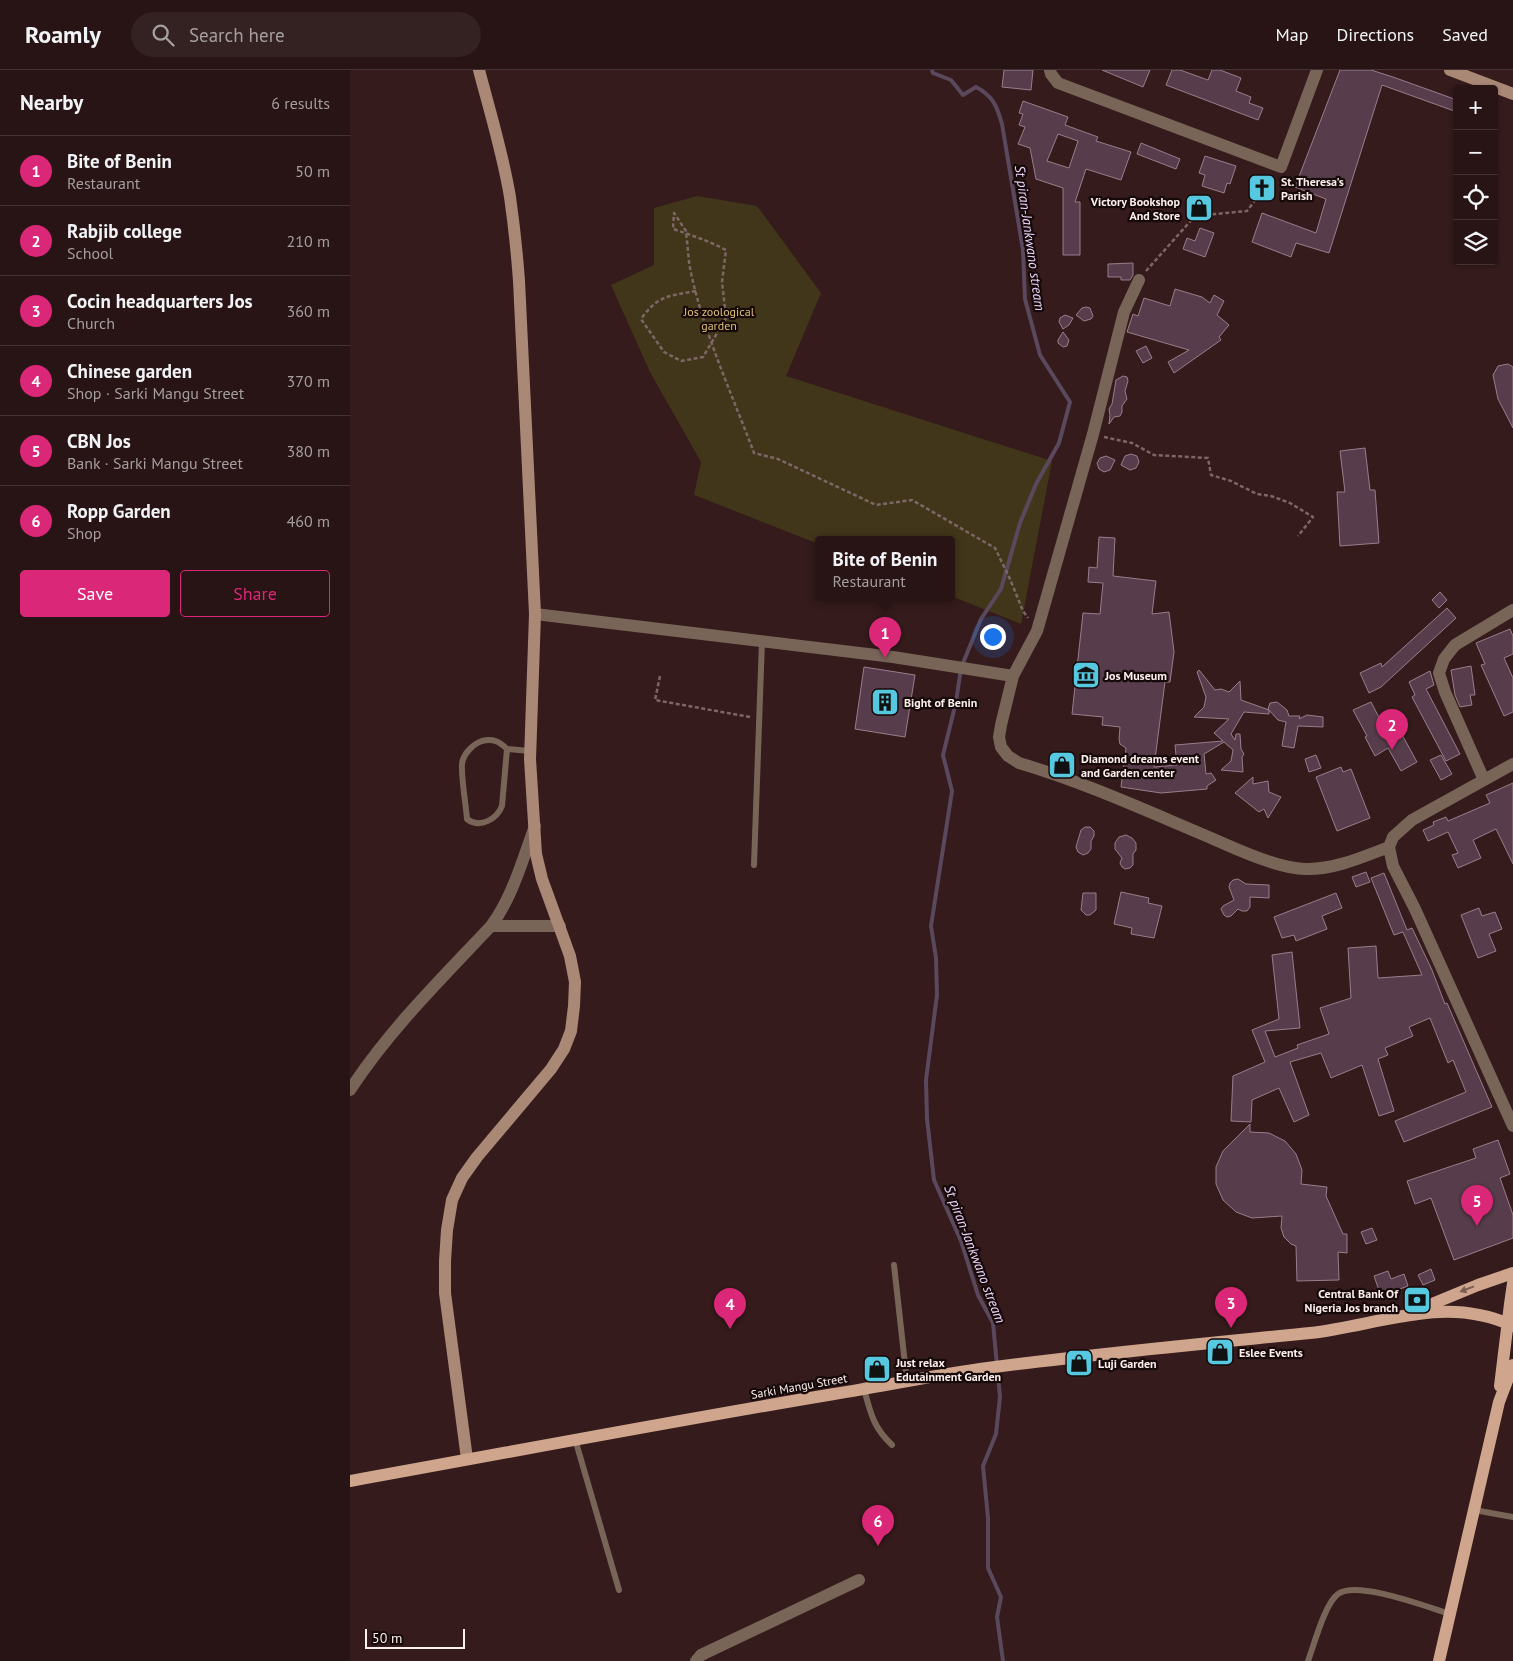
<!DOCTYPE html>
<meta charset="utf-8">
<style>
:root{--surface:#281414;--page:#342122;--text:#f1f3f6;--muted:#a59ea0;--line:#443334;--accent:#db2777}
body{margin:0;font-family:"PT Sans",sans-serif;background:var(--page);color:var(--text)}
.controls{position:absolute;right:15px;top:15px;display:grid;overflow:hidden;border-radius:5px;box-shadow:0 1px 4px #0004}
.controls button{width:45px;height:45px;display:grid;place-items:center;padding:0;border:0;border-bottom:1px solid var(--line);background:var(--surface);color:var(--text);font:25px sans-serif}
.scale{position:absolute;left:15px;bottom:12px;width:100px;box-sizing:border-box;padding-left:5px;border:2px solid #feefee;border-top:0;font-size:14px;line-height:18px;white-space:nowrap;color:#feefee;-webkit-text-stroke:4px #150909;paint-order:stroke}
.you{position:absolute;left:642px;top:566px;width:18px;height:18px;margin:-12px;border:4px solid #fff;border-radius:50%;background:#1a73e8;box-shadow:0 0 0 8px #1a73e833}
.badge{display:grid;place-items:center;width:32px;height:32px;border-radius:50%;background:var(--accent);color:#fff;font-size:16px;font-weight:700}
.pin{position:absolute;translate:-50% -41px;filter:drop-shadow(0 1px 2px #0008)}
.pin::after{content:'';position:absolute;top:26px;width:18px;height:15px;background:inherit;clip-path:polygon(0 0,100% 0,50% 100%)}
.popup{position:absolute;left:465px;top:466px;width:140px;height:65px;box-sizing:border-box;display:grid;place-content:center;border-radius:5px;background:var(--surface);filter:drop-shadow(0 1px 4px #0005);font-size:16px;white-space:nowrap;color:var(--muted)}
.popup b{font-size:19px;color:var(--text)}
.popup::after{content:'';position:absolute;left:50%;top:100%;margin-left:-10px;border:10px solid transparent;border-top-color:var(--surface)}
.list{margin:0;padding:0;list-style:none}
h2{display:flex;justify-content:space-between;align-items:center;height:65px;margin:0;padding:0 20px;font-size:21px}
h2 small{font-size:16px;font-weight:400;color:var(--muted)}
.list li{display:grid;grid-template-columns:32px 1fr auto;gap:15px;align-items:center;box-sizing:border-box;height:70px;padding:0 20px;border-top:1px solid var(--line)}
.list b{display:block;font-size:19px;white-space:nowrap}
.list p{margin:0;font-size:16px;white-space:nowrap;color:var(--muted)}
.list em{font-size:16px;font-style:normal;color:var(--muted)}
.actions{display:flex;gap:10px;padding:15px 20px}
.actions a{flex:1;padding:11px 0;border:1px solid var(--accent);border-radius:5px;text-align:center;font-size:18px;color:var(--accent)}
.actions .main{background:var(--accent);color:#fff}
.icon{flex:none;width:28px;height:28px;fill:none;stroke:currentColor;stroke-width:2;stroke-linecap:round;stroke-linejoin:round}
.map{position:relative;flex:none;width:1163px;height:1591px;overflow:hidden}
header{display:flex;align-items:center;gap:30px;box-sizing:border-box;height:70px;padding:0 25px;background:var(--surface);border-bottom:1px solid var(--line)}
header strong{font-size:24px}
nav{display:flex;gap:28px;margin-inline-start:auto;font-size:18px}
.search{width:350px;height:45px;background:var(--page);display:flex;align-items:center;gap:12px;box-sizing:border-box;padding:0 18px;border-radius:28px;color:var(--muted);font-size:19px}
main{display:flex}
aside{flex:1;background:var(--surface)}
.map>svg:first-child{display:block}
.green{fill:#42361a}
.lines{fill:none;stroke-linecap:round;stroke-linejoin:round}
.stream{stroke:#5a485d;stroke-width:4}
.building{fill:#573d4b;stroke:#9a7d8c;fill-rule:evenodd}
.path{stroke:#7d6766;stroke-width:2.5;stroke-dasharray:4 2.5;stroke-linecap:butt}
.lane{stroke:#786558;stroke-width:6}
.street{stroke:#786558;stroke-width:12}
.secondary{stroke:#a98976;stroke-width:12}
.primary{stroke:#cfa68d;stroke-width:12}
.oneway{fill:#7b5f52}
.labels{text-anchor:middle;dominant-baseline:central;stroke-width:4.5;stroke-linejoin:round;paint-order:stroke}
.poi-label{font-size:12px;font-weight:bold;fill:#feefee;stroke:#150909;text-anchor:start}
.park-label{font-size:12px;fill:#e0c075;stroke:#150909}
.street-label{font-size:12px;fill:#feefee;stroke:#150909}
.water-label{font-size:14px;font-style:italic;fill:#efd6fe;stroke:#150909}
</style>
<header>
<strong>Roamly</strong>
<div class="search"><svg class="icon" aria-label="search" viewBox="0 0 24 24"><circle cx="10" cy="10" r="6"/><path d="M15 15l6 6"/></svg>Search here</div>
<nav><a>Map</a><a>Directions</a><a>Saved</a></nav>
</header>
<main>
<aside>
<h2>Nearby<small>6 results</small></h2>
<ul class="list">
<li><span class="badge">1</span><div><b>Bite of Benin</b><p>Restaurant</p></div><em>50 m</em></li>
<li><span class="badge">2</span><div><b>Rabjib college</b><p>School</p></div><em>210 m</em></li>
<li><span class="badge">3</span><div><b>Cocin headquarters Jos</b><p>Church</p></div><em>360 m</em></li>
<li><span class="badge">4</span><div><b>Chinese garden</b><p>Shop · Sarki Mangu Street</p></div><em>370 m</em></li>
<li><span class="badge">5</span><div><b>CBN Jos</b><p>Bank · Sarki Mangu Street</p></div><em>380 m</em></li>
<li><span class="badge">6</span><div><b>Ropp Garden</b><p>Shop</p></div><em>460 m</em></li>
</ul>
<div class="actions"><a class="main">Save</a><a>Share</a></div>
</aside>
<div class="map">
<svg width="1163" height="1591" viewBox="0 0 1163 1591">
<rect width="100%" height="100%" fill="#351b1b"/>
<!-- green -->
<path class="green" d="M347,126L407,136L471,223L436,306L702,391L671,554L601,526V469H469V474L344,425L351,392L300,302L261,215L304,195V138Z"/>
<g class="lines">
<!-- stream -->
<path class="stream" d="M582,0L583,3L601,10L613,25L626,17C643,26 647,36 652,54L673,180L675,229L690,285L720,332L709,373L686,414L670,453L651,519L631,549L611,598L606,632L593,685L602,721L581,856L586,888L587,925L576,1010L577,1049L584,1110L611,1171L628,1225L643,1253L650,1327L646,1364L633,1396L638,1448V1498L651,1527L647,1547L653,1591"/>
</g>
<!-- building -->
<path class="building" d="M654,0H683L681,20L652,17Z
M752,0H800L793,17Z
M822,0H830L858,10L862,0H870L891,8L886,21L901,27L899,33L913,38L908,50L816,15Z
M990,0H1021L1043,7L1107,30V42L1032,15L979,183L946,173L941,187L902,172L912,143L966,163L976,129L945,117Z
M673,31L718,47L715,55L748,67L746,71L781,82L771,110L736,99L725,132H730V185H713V118L686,109L680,78L668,74L675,57L669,55L673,44L669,43ZM708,64L728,71L719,98L697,91Z
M791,73L830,89L826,99L787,84Z
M855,86L886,96L880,114L877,113L874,123L852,116L855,105L849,103Z
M850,158L864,163L855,187L833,179L837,168L845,171Z
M783,193V205L780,210H771V207H758V194Z
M825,219L852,227L860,233L864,225L874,231L867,245L879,255L869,267L871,270L824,303L818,292L839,280L777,262L783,244L788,246L794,228L820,236Z
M736,237L740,238L743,246L741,249L734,251L726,245L732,238Z
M715,245L723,248L719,255L713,259L709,252L710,248Z
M713,262L719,270L717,276L713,277L708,273V270Z
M796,276L802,288L793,293L786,281Z
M1158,294L1163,297V358L1148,329L1143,305L1148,296Z
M773,306L777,307L778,311L775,321L777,329L772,336V342L770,346L764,347L759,354L760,345L759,339L762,334L766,310Z
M1015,378L1020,420H1025L1029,473L990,476L987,422H995L990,381Z
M781,384L787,386L789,392L786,398L780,400L771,395L775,386Z
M756,386L765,390L760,400L754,402L749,399L747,393L750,388Z
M749,467L765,468L763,506L806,511L802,544L819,542L824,582L820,612H815L804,697L827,695L825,675L873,671L864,663L879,649L844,647L854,637L856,627L847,602L849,600L865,620L871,619L879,622L890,611L891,630L919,640V644L894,642L881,664L885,670L886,664H890L891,679L894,684L892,687L893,702L871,700L881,691L883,680L874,672L854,684L856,704L861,703L866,710L857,716V719L811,723L771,717L776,678L770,674L769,669L770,657L752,655L753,647L722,644L733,543L750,544L753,513L738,512L739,497L747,498Z
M1090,522L1097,530L1089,538L1082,530Z
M1097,538L1106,548L1031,617L1019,623L1010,603L1031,593L1032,597Z
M1160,559L1163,566V584L1154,588L1163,608V642L1154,646L1131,595L1135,594L1126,573Z
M1121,596L1125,625H1120L1122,635L1110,637L1105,625L1101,600Z
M514,597L565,605L555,667L505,659Z
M1080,601L1084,615L1076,619L1110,684L1096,691L1062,627L1065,625L1059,612Z
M927,632L937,640L939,646H950L949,649L957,645L973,647V657L948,656L944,678L932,676L936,652L928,650L918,639L920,633Z
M1021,632L1033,655L1044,650L1067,692L1051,701L1038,678L1025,686L1015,667L1017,666L1003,640Z
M966,685L971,698L959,702L955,689Z
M1091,685L1102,704L1091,710L1080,690Z
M991,697L993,702L1001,699L1020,748L987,761L966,707Z
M903,707V714L918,711L919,722L931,727L918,748L914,739L909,742L885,723Z
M1163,713V794L1146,759L1123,770L1131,788L1108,798L1102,785L1108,783L1098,762L1078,771L1073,760L1084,755L1083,752L1096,747L1098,751L1140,733L1136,725Z
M735,757H740L744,761V766L741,771V779L738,783L733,785L728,782L726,777L731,760Z
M776,765L782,768L786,773V780L783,784V795L780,798L775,799L772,797L770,793L772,788L765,779V773L769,767Z
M1016,802L1020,812L1006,817L1002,807Z
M1034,803L1057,860L1062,858L1082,900L1095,934L1097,933L1142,1037L1054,1072L1045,1051L1116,1022L1103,990L1098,993L1080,948L1059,957L1063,966L1035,978L1038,985L1028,989L1044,1041L1029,1046L1012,995L981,1008L971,983L940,992L959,1045L944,1052L929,1018L902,1030L901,1052L881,1051L883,1006L915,992L902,960L929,949L922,885L942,882L950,958L915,961L925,987L948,978L947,975L979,964L970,938L1001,928L998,878L1026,876L1028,908L1072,905L1053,862L1044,865L1021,808Z
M888,809L896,814L919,815V828L900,827V837L897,841H892L888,839L881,846L877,847L874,845L871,839L873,836L884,830L879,817L880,813L883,810Z
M771,822L799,828L798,833L812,836L804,868L781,864L782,858L764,854Z
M733,823H746V840L740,845H736L731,840Z
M986,823L992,838L972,846L977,859L946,871L944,865L932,868L924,847Z
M1129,838L1132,846L1145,842L1152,859L1139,864L1146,881L1128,888L1111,845Z
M900,1054V1062L919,1063L935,1071L946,1084L952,1100L951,1114L977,1117L976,1126L993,1164H997V1183L988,1182L989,1210L947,1211L946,1176L941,1174L934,1167L931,1158L932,1146L902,1148L886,1142L873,1130L866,1114V1097L873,1081Z
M1148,1070L1160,1104L1150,1108L1163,1145V1168L1104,1190L1081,1128L1065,1134L1057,1111L1126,1088L1123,1079Z
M1022,1158L1027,1170L1016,1174L1011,1162Z
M1081,1199L1085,1210L1073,1215L1068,1205Z
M1038,1201L1041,1209L1054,1204L1058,1216L1031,1226L1024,1206Z"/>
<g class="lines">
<!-- path -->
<path class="path" d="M796,201L845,146L897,141L923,107
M346,221C319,226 308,225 291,249L314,282L331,291L353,287L376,248L372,212L376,180C359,171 341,165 323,159L324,143L336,161V164C338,175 338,187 340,198C352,259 382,324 404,383L428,389L526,435L562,430L645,478L660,509L673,541L678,548
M754,367L782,373L804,385L858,388L861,405L881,411L907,424L921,426L940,433L963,447L948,466
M310,606L305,630L400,647"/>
<!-- lane -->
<path class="lane" d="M157,679L152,736C147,749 130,759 117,749C116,735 111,707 112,694C113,684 123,674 132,671C143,668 150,672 157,679L180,681
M404,795L412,571
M544,1195L557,1312
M514,1319C521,1344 523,1357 542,1375
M225,1369L269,1520
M1124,1440L1163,1447
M958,1591C964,1575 975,1533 988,1524C1007,1510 1077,1537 1100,1544"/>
<!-- street -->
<path class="street" d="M700,0L701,4L708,13L931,97L967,0
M789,210L774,242L743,364L687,561L663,606L651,655L649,667L651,677L658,686L669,693C730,711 788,737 847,762C876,774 923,798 955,799C983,800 1013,787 1039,777
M185,544L543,587L663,606
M1163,694L1062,750L1043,767L1039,777L1043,796L1065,839L1163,1056
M1134,710L1095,622L1089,603L1094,589L1105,575L1163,540
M141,856H210
M0,1020C40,959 91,909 141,856C163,826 172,791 185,756
M346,1591L351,1585L509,1510"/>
<!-- secondary -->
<path class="secondary" d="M1100,0L1163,24
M117,1389L95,1223V1191L97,1160L102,1130L112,1108L127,1087L201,999L214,979L221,961L224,936L225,912L220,886L192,809L186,784L180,689L185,544L169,211C167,183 164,155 160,127C153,84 140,42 129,0"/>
<!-- primary -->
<path class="primary" d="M1161,1240L1160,1234L1163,1213
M1065,1241L1128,1215L1163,1203
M1150,1316L1160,1234
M0,1411C161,1382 322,1351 484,1324C533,1316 581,1306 630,1299C740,1284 850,1274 960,1263C1030,1255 1095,1224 1163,1256
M1089,1591L1149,1332L1163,1295"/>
</g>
<!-- one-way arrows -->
<defs><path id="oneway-solid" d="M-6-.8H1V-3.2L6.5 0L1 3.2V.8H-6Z" transform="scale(1.25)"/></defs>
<use class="oneway" href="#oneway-solid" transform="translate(1117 1219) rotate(159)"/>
<!-- icons -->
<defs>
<g id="church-square" transform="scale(1.4375)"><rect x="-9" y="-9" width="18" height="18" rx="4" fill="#56c9e0" stroke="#150909"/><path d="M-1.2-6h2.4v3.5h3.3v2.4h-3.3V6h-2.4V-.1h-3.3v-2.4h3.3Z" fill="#111"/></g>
<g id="shop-square" transform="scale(1.4375)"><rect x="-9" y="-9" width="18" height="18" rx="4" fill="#56c9e0" stroke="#150909"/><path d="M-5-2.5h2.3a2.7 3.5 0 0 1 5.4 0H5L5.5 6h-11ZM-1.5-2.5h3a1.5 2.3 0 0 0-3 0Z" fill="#111"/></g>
<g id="museum-square" transform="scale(1.4375)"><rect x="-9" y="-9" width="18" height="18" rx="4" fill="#56c9e0" stroke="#150909"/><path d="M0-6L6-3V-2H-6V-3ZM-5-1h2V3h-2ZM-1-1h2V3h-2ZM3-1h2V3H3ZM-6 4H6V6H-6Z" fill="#111"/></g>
<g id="building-square" transform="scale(1.4375)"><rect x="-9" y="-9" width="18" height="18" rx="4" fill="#56c9e0" stroke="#150909"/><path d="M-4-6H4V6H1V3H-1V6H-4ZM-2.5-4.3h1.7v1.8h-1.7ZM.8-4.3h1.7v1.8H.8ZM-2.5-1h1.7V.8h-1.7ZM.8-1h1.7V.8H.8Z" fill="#111"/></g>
<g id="bank-square" transform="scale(1.4375)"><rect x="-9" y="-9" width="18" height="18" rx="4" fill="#56c9e0" stroke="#150909"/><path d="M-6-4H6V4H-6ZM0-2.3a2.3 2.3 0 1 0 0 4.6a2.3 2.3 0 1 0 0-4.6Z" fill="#111"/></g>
</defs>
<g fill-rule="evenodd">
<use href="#church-square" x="912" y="118"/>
<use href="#shop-square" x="849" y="138"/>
<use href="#museum-square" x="736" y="605"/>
<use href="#building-square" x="535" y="632"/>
<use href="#shop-square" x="712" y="695"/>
<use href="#bank-square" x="1067" y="1230"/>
<use href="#shop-square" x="870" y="1282"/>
<use href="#shop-square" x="729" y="1293"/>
<use href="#shop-square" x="527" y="1299"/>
</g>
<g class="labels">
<!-- poi labels -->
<g class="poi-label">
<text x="931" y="111">St. Theresa's<tspan x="931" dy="14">Parish</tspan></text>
<text x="830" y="131" text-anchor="end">Victory Bookshop<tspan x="830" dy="14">And Store</tspan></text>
<text x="755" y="605">Jos Museum</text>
<text x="554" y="632">Bight of Benin</text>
<text x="731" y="688">Diamond dreams event<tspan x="731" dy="14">and Garden center</tspan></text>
<text x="1048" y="1223" text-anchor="end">Central Bank Of<tspan x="1048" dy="14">Nigeria Jos branch</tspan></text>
<text x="889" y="1282">Eslee Events</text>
<text x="546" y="1292">Just relax<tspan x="546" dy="14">Edutainment Garden</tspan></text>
<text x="748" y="1293">Luji Garden</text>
</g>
<!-- park labels -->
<g class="park-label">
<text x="369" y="241">Jos zoological<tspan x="369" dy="14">garden</tspan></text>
</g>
<!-- street labels -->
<g class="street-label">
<text transform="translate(449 1316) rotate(-10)">Sarki Mangu Street</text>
</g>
<!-- water labels -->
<g class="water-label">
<text transform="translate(680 168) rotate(82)">St piran-Jankwano stream</text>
<text transform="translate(625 1184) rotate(69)">St piran-Jankwano stream</text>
</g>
</g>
</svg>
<div class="controls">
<button>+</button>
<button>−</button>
<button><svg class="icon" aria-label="locate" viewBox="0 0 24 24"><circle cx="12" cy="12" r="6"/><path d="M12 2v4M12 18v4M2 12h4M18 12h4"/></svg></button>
<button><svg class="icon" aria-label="layers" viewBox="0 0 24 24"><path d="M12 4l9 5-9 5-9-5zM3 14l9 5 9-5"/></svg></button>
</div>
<div class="scale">50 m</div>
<div class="you"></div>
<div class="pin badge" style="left:535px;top:588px">1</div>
<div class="popup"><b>Bite of Benin</b>Restaurant</div>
<div class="pin badge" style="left:1042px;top:680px">2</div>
<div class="pin badge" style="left:881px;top:1258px">3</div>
<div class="pin badge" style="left:380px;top:1259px">4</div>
<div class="pin badge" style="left:1127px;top:1156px">5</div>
<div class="pin badge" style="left:528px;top:1476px">6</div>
</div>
</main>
